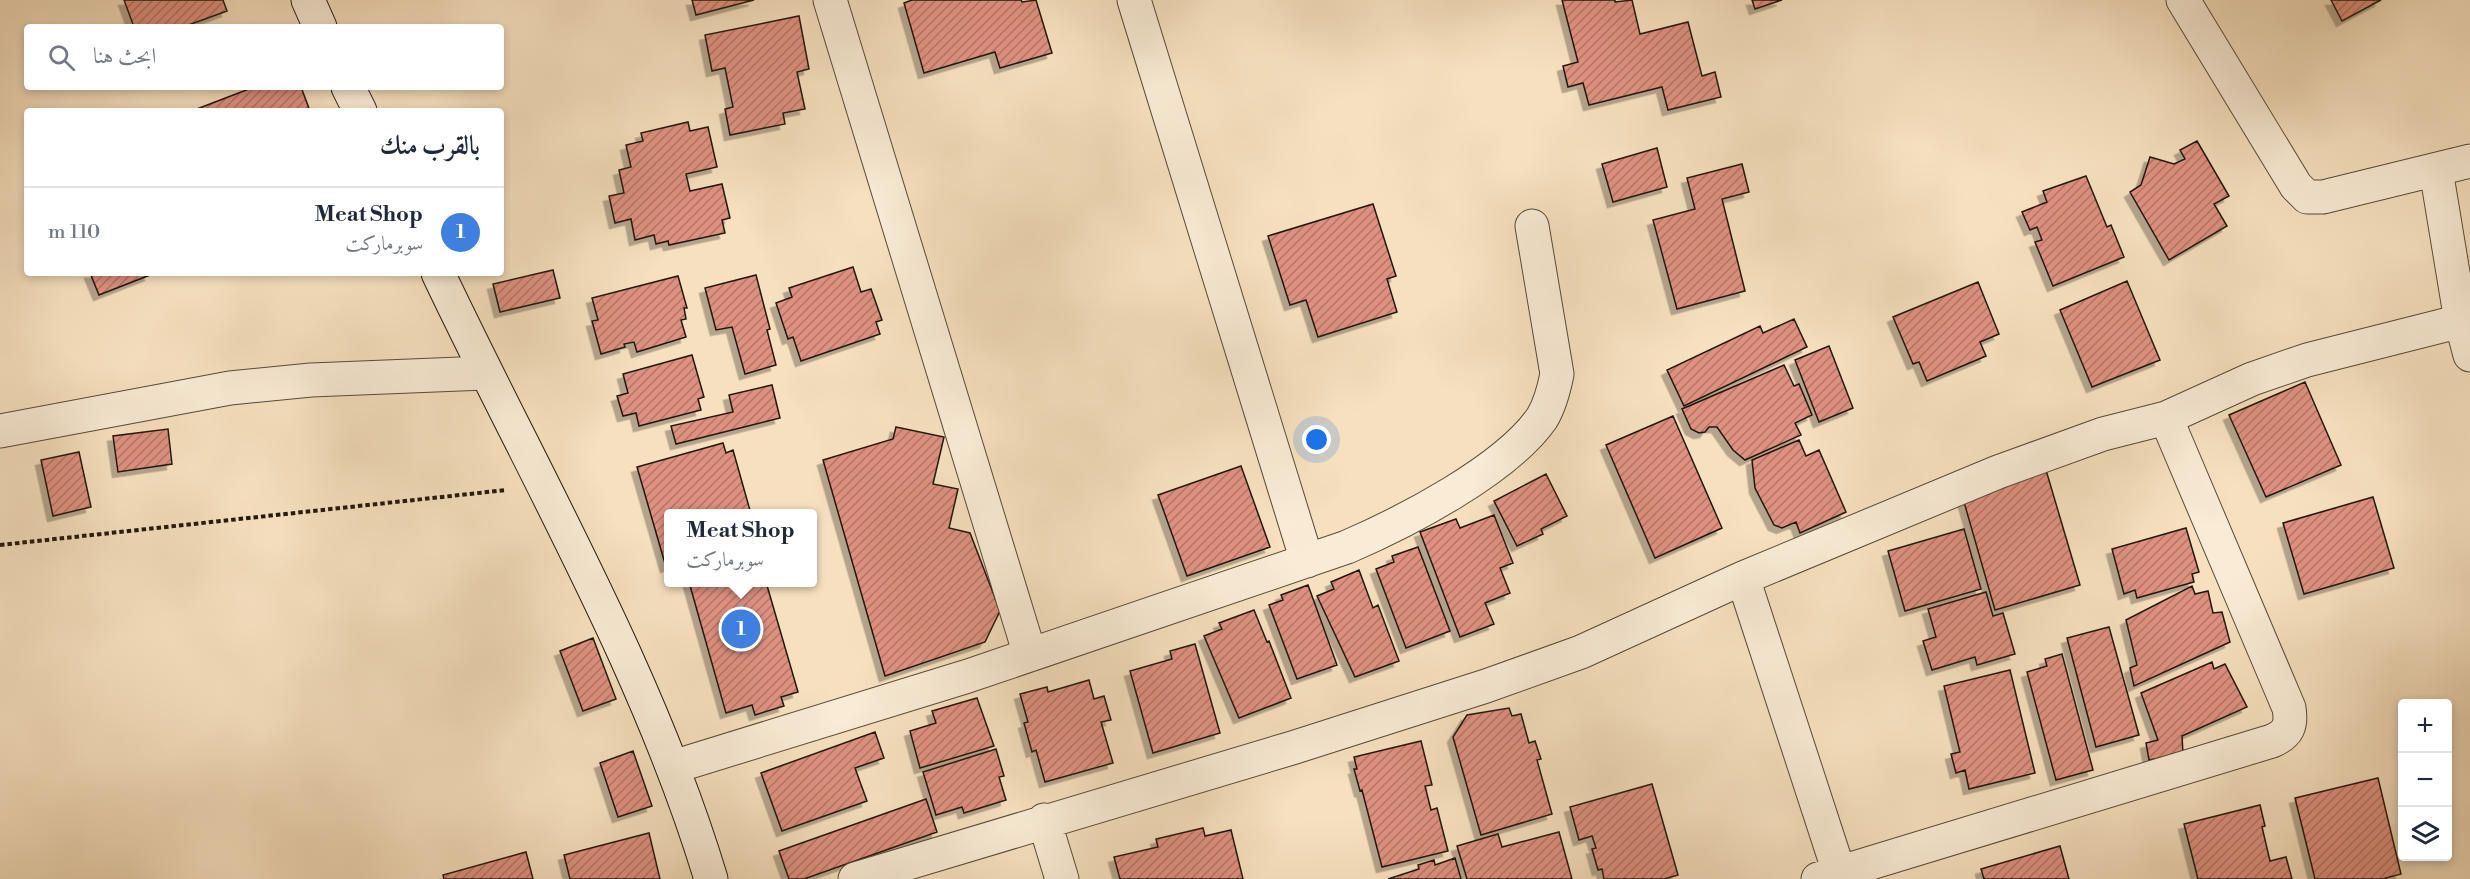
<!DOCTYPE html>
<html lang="ar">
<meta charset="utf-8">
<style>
:root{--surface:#fff;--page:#f6f6f7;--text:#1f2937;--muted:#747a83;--line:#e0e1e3;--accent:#b45309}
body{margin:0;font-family:"Libre Bodoni",Amiri,serif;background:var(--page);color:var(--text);direction:rtl}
.controls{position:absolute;right:18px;bottom:18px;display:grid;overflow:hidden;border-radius:6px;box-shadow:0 3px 9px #0003}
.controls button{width:54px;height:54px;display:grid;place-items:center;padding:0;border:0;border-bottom:2px solid var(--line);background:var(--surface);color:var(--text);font:30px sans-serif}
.you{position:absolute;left:1317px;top:440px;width:21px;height:21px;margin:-15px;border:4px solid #fff;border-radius:50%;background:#1a73e8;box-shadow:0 0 0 9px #1a73e833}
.badge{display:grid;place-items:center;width:39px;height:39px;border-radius:50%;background:var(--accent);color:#fff;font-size:20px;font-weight:700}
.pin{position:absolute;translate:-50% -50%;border:3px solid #fff;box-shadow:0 2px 6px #0006}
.popup{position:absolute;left:664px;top:509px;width:153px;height:78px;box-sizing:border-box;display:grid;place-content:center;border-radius:6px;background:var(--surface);filter:drop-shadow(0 2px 4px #0005);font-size:20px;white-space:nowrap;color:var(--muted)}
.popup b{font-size:22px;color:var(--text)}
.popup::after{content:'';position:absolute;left:50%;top:100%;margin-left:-12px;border:12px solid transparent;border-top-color:var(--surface)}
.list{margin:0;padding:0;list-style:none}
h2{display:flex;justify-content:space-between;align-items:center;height:78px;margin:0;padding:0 24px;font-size:26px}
h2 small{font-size:20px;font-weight:400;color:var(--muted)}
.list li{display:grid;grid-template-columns:39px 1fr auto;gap:18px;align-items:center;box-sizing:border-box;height:90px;padding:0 24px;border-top:2px solid var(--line)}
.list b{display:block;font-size:22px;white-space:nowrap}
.list p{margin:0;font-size:20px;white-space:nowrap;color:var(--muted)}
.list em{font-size:20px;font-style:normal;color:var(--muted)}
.icon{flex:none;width:33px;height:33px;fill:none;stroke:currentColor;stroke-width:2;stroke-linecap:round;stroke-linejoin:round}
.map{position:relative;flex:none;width:2470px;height:879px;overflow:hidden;direction:ltr}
.search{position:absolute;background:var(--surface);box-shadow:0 3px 9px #0003;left:24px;top:24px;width:480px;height:66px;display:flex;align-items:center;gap:15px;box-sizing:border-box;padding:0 21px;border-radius:6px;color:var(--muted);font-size:22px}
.panel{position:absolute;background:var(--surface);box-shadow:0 3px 9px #0003;left:24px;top:108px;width:480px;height:168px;border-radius:6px;direction:rtl}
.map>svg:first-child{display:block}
.building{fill:url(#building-hatch);stroke:#22180b;stroke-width:1.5;filter:url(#shadow)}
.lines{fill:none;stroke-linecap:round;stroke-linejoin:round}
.street-casing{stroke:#574a38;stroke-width:35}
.secondary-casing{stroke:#22180b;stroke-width:35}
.path{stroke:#22180b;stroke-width:4;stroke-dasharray:4.5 3;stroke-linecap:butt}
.street{stroke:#f9ebd5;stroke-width:33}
.secondary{stroke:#f9ebd5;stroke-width:33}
</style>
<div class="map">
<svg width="2470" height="879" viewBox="0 0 2470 879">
<defs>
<pattern id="building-hatch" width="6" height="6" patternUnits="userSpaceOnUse" patternTransform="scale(1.5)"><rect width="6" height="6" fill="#df9181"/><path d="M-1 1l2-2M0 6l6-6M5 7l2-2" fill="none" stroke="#b47568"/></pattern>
<filter id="shadow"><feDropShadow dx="-5.5" dy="5.5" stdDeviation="0" flood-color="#0004"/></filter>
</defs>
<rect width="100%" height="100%" fill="#f6e0bf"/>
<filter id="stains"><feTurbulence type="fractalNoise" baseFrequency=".00333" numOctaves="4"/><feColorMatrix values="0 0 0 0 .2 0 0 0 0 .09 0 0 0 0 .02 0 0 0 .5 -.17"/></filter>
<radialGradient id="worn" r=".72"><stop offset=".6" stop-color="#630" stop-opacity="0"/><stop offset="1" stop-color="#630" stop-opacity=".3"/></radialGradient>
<!-- building -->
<path class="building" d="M124,0H223L227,11L183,27H134Z
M692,0H754L696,15Z
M912,0H1021L1022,2L1036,0L1052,53L1000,68L995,52L924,73L904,3Z
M1562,0H1615V2L1632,0L1640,34L1688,22L1702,76L1715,72L1721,97L1668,110L1662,87L1589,105L1583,83L1568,87L1563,66L1578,62Z
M1752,0H1782L1755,9Z
M2331,0H2381L2342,21Z
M799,16L809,69L797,72L805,109L783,113L785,124L730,135L725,109L733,107L725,68L712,71L705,35Z
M254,87H301L310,111H198L197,109Z
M688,122L690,131L708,127L717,167L686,174L690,191L722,184L730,218L722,220L725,233L669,245L668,241L656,244L654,235L635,240L631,219L615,223L609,196L624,193L619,170L631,167L626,145L643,141L641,133Z
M2197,141L2229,196L2214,204L2227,226L2169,260L2130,192L2141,185L2150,157L2174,164L2185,159L2180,150Z
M1657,148L1667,187L1613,202L1602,164Z
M1742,164L1749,192L1722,199L1745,291L1677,309L1653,220L1695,209L1687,178Z
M2086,176L2107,227L2111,225L2124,257L2053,286L2035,242L2042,240L2037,227L2030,230L2022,212L2047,202L2043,191Z
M1373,204L1396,276L1387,279L1397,312L1318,337L1306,300L1290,305L1268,236Z
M853,267L861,292L871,289L882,320L876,322L880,334L801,361L793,337L788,339L776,303L792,297L789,288Z
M553,270L560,298L500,312L493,284Z
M90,273H149L150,275L99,295Z
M756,275L770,329L767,330L776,365L745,374L732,327L716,330L705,288Z
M678,276L687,308H684L686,319L681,320L686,337L637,352L634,342L624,344L625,347L601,354L592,321L598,320L592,298Z
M2127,281L2160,360L2092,387L2060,310Z
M1978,282L1999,334L1980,342L1986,356L1927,381L1919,362L1913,364L1893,317Z
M1794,319L1807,347L1684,406L1667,370L1760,326L1763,333Z
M1829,346L1853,408L1819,422L1795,360Z
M692,355L704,397L698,399L701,410L639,426L636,413L623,416L617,396L628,393L623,374Z
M1784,365L1794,386L1799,384L1812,415L1795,423L1801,435L1745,460L1733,450L1717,427H1709L1705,432L1699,433L1691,429L1682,409Z
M2305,382L2341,465L2266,497L2229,415Z
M772,385L780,418L676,444L671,426L733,412L729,395Z
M1673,416L1722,528L1655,558L1606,445Z
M896,427L944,437L933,484L958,489L949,528L970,533L1000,611L985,642L885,676L823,460L893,439Z
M168,429L172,464L118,472L113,436Z
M1799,440L1806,456L1819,450L1846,512L1800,533L1796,522L1782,528L1774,525L1755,488L1752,460Z
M723,443L726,453L733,450L751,514H669V566L666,567L637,467Z
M79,452L91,507L53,516L41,460Z
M1241,466L1270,547L1187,576L1158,495Z
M2046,470L2080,585L1995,610L1962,495Z
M1546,474L1567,516L1541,529L1543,534L1517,546L1494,501Z
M2373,497L2394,568L2304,594L2283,523Z
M1494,515L1513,563L1500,568L1510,593L1485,603L1494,624L1460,637L1420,532L1456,519L1460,528Z
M2186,528L2199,572L2192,574L2194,582L2137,598L2135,590L2124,594L2112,549Z
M1964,529L1981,589L1905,611L1888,551Z
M1418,547L1450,631L1406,648L1376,569L1394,562L1392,556Z
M1359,570L1373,608L1378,605L1399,661L1355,677L1317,596L1334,589L1331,582Z
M689,582H766L798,692L781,697L784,706L755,715L752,705L726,713Z
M1308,585L1337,665L1297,679L1269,605L1283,600L1281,595Z
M2192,586L2195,594L2208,591L2213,613L2222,612L2230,642L2134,686L2130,668L2137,665L2126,620Z
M1986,592L1993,616L2003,613L2015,654L1977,665L1975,657L1932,670L1923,641L1936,637L1928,609Z
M1254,610L1267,642L1269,641L1291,698L1239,718L1204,636L1222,629L1219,623Z
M2109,627L2139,735L2096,747L2067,638Z
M593,638L616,699L583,711L560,651Z
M1195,644L1220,733L1153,753L1130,671L1172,659L1170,651Z
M2062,654L2093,770L2056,780L2027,672L2047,666L2045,659Z
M2212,662L2214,669L2225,664L2247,707L2182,736L2183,754L2149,760L2146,743L2158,740L2141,693Z
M2010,670L2035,773L1969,789L1965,770L1956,773L1951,754L1960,752L1944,686Z
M1089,680L1094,699L1104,696L1111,720L1101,722L1113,763L1045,782L1036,750L1032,752L1024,723L1028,722L1020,694L1047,687L1048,692Z
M977,698L994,746L920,768L910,731L936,723L932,711Z
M1509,708L1512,716L1521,714L1529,743L1535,741L1541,759L1537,760L1552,814L1481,835L1453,737L1467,715Z
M875,732L884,758L855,768L867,801L782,831L761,773Z
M1421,741L1432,785L1425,786L1431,810L1437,808L1448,851L1382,867L1362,790L1360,791L1354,769H1357L1354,757Z
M996,749L1004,776L999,777L1006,800L964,813L962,807L936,815L923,772Z
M633,751L652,806L618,817L600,763Z
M2378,778L2401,874L2382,879H2315L2295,798Z
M1652,784L1678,875L1664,879H1604L1602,869L1598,870L1592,849L1596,848L1592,836L1579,840L1570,807Z
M926,799L937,832L804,879H789L779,851Z
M2260,805L2265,826L2262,827L2270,861L2286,857L2292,879H2198L2184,824Z
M1203,828L1205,836L1231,830L1243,879H1120L1114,857L1158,847L1156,839Z
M1559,832L1572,879H1467L1457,846L1498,834L1502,847Z
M649,833L660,879H570L564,855Z
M2060,846L2069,879H1984L1981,869Z
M526,852L533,879H444L443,875Z
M1455,858L1461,879H1388L1419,869L1418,865L1434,860L1435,865Z"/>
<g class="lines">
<!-- street casing -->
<g class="street-casing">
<path id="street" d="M830,0L1030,655
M1134,0L1307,561
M2183,0L2296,186L2307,197H2323L2470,161
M2461,321L2470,355
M0,431L230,388L311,380L485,373
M1743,578L1839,872
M673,767L968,676L1347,547C1405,522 1506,470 1542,418C1550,405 1554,389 1557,374L1532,226
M1044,820L1062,879
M855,879L1292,748L1486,686L1581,652L1743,578L1998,472L2103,434L2166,418L2252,379L2307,360L2461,321L2436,170
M1818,879L2272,741C2288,734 2292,726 2289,708L2166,418"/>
</g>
<!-- secondary casing -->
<g class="secondary-casing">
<path id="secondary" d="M308,0L320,27
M348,87L360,111
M438,273C532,472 647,667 711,879"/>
</g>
<!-- path -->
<path class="path" d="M0,545L506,490"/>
<!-- street -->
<use href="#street" class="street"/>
<!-- secondary -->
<use href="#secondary" class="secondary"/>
</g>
<rect width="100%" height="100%" filter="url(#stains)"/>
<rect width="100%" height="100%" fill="url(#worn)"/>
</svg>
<div class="controls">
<button>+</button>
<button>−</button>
<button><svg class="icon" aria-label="layers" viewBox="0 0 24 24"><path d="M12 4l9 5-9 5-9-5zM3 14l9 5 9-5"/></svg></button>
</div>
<div class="you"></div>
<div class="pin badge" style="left:741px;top:629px;background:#3f7fe0">1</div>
<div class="popup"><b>Meat Shop</b>سوبرماركت</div>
<div class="search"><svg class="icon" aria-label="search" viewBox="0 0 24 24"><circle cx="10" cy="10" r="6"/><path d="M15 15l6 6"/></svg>ابحث هنا</div>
<section class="panel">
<h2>بالقرب منك<small></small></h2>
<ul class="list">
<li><span class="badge" style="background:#3f7fe0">1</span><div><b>Meat Shop</b><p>سوبرماركت</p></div><em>110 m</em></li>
</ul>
</section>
</div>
